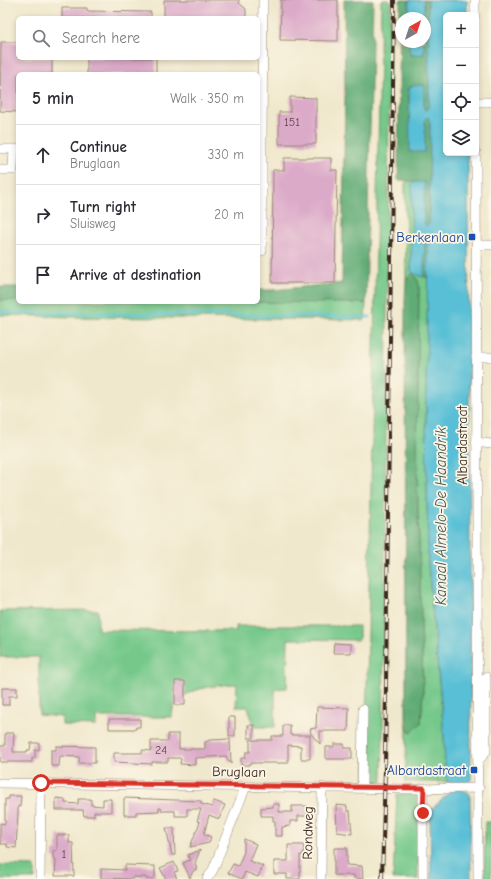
<!DOCTYPE html>
<meta charset="utf-8">
<style>
:root{--surface:#fff;--page:#f2f2f3;--text:#2b2b33;--muted:#7c7c81;--line:#e1e1e2}
body{margin:0;font-family:"Comic Neue",sans-serif;background:var(--page);color:var(--text)}
.controls{position:absolute;right:12px;top:12px;display:grid;overflow:hidden;border-radius:6px;box-shadow:0 2px 6px #0003}
.controls button{width:36px;height:36px;display:grid;place-items:center;padding:0;border:0;border-bottom:1px solid var(--line);background:var(--surface);color:var(--text);font:20px sans-serif}
.compass{position:absolute;left:395px;top:12px;width:36px;height:36px;border-radius:50%;background:var(--surface);box-shadow:0 2px 6px #0003;rotate:39deg}
.stop{position:absolute;width:12px;height:12px;margin:-9px;border:3px solid #d93025;border-radius:50%;background:#fff}
.stop.end{background:#d93025;border-color:#fff;box-shadow:0 1px 4px #0008}
.list{margin:0;padding:0;list-style:none}
h2{display:flex;justify-content:space-between;align-items:center;height:52px;margin:0;padding:0 16px;font-size:17px}
h2 small{font-size:13px;font-weight:400;color:var(--muted)}
.list li{display:grid;grid-template-columns:26px 1fr auto;gap:12px;align-items:center;box-sizing:border-box;height:60px;padding:0 16px;border-top:1px solid var(--line)}
.list b{display:block;font-size:15px;white-space:nowrap}
.list p{margin:0;font-size:13px;white-space:nowrap;color:var(--muted)}
.list em{font-size:13px;font-style:normal;color:var(--muted)}
.icon{flex:none;width:22px;height:22px;fill:none;stroke:currentColor;stroke-width:2;stroke-linecap:round;stroke-linejoin:round}
.map{position:relative;flex:none;width:491px;height:879px;overflow:hidden}
.search{position:absolute;background:var(--surface);box-shadow:0 2px 6px #0003;left:16px;top:16px;width:244px;height:44px;display:flex;align-items:center;gap:10px;box-sizing:border-box;padding:0 14px;border-radius:6px;color:var(--muted);font-size:15px}
.panel{position:absolute;background:var(--surface);box-shadow:0 2px 6px #0003;left:16px;top:72px;width:244px;height:232px;border-radius:6px}
.map>svg:first-child{display:block}
.green{fill:#75c88a;stroke:#587954}
.forest{fill:#60ac76;stroke:#4e6b4a}
.water{fill:#59bfd6;stroke:#4a747a}
.lines{fill:none;stroke-linecap:round;stroke-linejoin:round}
.stream{stroke:#59bfd6;stroke-width:2.5}
.building{fill:#dcaac9}
.minor-casing{stroke:#968975;stroke-width:10}
.minor{stroke:#fff;stroke-width:9}
.rail-casing{stroke:#3b2a1e;stroke-width:4}
.rail{stroke:#fcf5e5;stroke-width:2.5;stroke-dasharray:8;stroke-linecap:butt}
.route{stroke:#d93025;stroke-width:5}
.transit-dot{fill:#1a4fb4;stroke:#fcf5e5;stroke-width:1.5}
.labels{text-anchor:middle;dominant-baseline:central;stroke-width:3.5;stroke-linejoin:round;paint-order:stroke}
.number-label{font-size:12px;fill:#634a49}
.transit-label{font-size:14px;fill:#164399;stroke:#fcf5e5;text-anchor:end}
.street-label{font-size:14px;fill:#3b2a1e;stroke:#fcf5e5}
.water-label{font-size:15px;font-style:italic;fill:#445755;stroke:#fcf5e5}
</style>
<div class="map">
<svg width="491" height="879" viewBox="0 0 491 879">
<rect width="100%" height="100%" fill="#fcf5e5"/>
<filter id="ink" filterUnits="userSpaceOnUse"><feTurbulence type="fractalNoise" baseFrequency=".025" numOctaves="2"/><feDisplacementMap in="SourceGraphic" scale="8" xChannelSelector="R" yChannelSelector="G"/><feConvolveMatrix kernelMatrix="1 2 1 2 8 2 1 2 1" color-interpolation-filters="sRGB"/></filter>
<filter id="wash" filterUnits="userSpaceOnUse"><feTurbulence type="fractalNoise" baseFrequency=".012" numOctaves="4" result="noise"/><feDisplacementMap in="SourceGraphic" scale="16" xChannelSelector="R" yChannelSelector="G"/><feGaussianBlur stdDeviation="0.9" result="paint"/><feColorMatrix in="noise" values="0 0 0 0 0 0 0 0 0 0 0 0 0 0 0 0 0 1.4 0 .05"/><feComposite in="paint" operator="in"/></filter>
<g filter="url(#wash)">
<rect width="100%" height="100%" fill="#f0e8cc"/>
<!-- green -->
<path class="green" d="M381,0H390L383,733L382,782H365Z
M409,179L414,182L412,185L411,270L413,273L428,278L426,404L428,563L444,734L445,775L448,782H405L407,728L410,732L421,723L423,692L417,470L419,287L418,281L407,277L406,280L405,183Z
M0,300L366,303L365,320L76,317L0,315Z
M98,610V630L236,631V626H359V640L288,639L287,688L275,689V727H254L248,707H236L237,684C215,685 171,689 172,717H96V726L62,725V717L39,715V657H0V611Z
M397,794H416L418,800V879H393Z
M485,822H491V879H484Z
M0,865L35,866V879H0Z"/>
<!-- forest -->
<path class="forest" d="M344,0H373L366,303L191,302H258V290H273L342,283L345,95Z
M400,0H409V18H401V42H409L411,55L424,54V0H428L429,101L428,109L425,110L424,107V85L409,88L410,152L412,153L425,119L428,117L430,123L429,224L428,226L425,225L424,222V183C415,182 408,180 398,180Z
M427,239L429,240L427,278L423,276L425,242Z
M413,273L418,281L419,287L417,470L423,692L421,723L412,732L407,728L406,722L405,302L406,280Z
M0,287H18V301L0,300Z"/>
<!-- water -->
<path class="water" d="M409,0H424V18H409Z
M428,0H467V15H446V153H468L471,758V780L468,783H462V791L468,792L470,794L471,879H431L430,811L451,791V782H448L445,775L444,734L428,563L426,404L428,239L425,242L424,275L422,277L413,273L411,270L412,185L414,182H425L424,222L426,226L429,224L430,123L428,117L425,119V152H410L409,88L414,85H424V107L425,110L428,109L429,101Z
M409,42H424V54L410,55Z"/>
<g class="lines">
<!-- stream -->
<path class="stream" d="M0,312L370,317"/>
</g>
<g id="blocks">
<!-- building -->
<path class="building" d="M164,0H239V3L246,9V18H164Z
M281,0H338V41L280,40Z
M62,8H87V11L151,12V18H62Z
M1,42H18V58H52V74H18V112L0,111Z
M87,58H156V74H87Z
M290,97L316,98V144H279V112H290Z
M284,158H331V170H337L335,283H272L273,170H284Z
M334,643L351,644V653H333Z
M175,681H185V705H175Z
M2,688H17V696H9V705H2Z
M317,707L349,708L348,731H320V744L311,734L310,729L316,728Z
M229,717H235V736H229Z
M109,719H140V727H136V729H109Z
M248,725H254V738H248Z
M283,725H290V735H310V759H301V746L288,745V763H250V765H241V758H245L246,752H250V740H272V736H283Z
M5,733H14L13,752H27V750H30L31,743H39V750H35V758H32V762H0V746H5Z
M168,734H179V749H205V742L210,740L230,739L231,764L226,756L195,758V765L180,764L181,758H168V762H152V764L114,762V753H142V750L151,751V741H168Z
M334,744H344V748H352V759H326V747H334Z
M56,746L95,747V763H79V757L60,756L59,766H51V750H56Z
M9,796H21L20,807L18,806V812L16,848L7,847V844H0V823L5,824V799H9Z
M56,798L65,799V803L78,804V799H91V805L103,806V799H111V812H94V816H84L83,810H56Z
M124,798L201,801V804L212,807L214,801L225,805L219,819L209,815L204,834L211,837L209,843L190,847L200,822L197,821L201,809H187V816H175V811H162L161,808H159V811L136,812V815H124Z
M273,804H279V812H292V806H307V816H298V821H290V826L282,827V836H275V821H273V816H261V808L273,807Z
M336,805L347,806V811H350L352,834L337,832Z
M166,828H174L175,855H172Z
M57,835H69V843H73L74,876H55L56,859L53,858V851L57,850Z
M244,839L256,844L249,861L263,866L258,877L245,872L242,879L228,873L233,864L238,866L244,852Z
M288,845H304L303,855H300V879H287V874H274V861H288Z
M334,848H347V865L362,866L363,879L354,878V875H334Z
M200,850L195,863L197,869L193,871L190,878L183,863L190,860L188,855Z
M174,862L178,871L174,872L177,879H166L160,868Z
M125,865L155,866V877L153,879H146V877H133V879L101,878V869L125,870Z"/>
</g>
</g>
<g filter="url(#ink)">
<use href="#blocks" fill-opacity="0" stroke="#968975" stroke-width="1"/>
<g class="lines">
<!-- minor casing -->
<g class="minor-casing">
<path id="minor" d="M475,0V15
M476,102H491
M262,143V251
M258,147L262,143L263,0
M0,149H18
M476,153L478,879
M0,170H13L14,149
M476,245H491
M476,357H491
M476,442L491,444
M478,761L486,752V677
M0,783L407,789L479,788
M362,787L363,709
M40,879L41,783
M207,879L213,870L246,786
M321,879L322,787
M423,879V788"/>
</g>
<!-- minor -->
<use href="#minor" class="minor"/>
<!-- rail casing -->
<g class="rail-casing">
<path id="rail" d="M382,879L385,768L394,0"/>
</g>
<!-- rail -->
<use href="#rail" class="rail"/>
</g>
</g>
<g class="lines" filter="url(#ink)">
<!-- route -->
<path class="route" d="M41,783L424,788L423,813"/>
</g>
<!-- markers -->
<g class="transit-dot">
<rect x="468" y="233" width="8" height="8" rx="2"/>
<rect x="470" y="766" width="8" height="8" rx="2"/>
</g>
<g class="labels">
<!-- number labels -->
<g class="number-label">
<text x="292" y="122">151</text>
<text x="161" y="750">24</text>
<text x="64" y="854">1</text>
</g>
<!-- transit labels -->
<g class="transit-label">
<text x="464" y="237">Berkenlaan</text>
<text x="466" y="770">Albardastraat</text>
</g>
<!-- street labels -->
<g class="street-label">
<text transform="translate(462 445) rotate(-90)">Albardastraat</text>
<text transform="translate(239 772) rotate(1)">Bruglaan</text>
<text transform="translate(308 833) rotate(-89)">Rondweg</text>
</g>
<!-- water labels -->
<g class="water-label">
<text transform="translate(441 516) rotate(-90)">Kanaal Almelo-De Haandrik</text>
</g>
</g>
</svg>
<div class="controls">
<button>+</button>
<button>−</button>
<button><svg class="icon" aria-label="locate" viewBox="0 0 24 24"><circle cx="12" cy="12" r="6"/><path d="M12 2v4M12 18v4M2 12h4M18 12h4"/></svg></button>
<button><svg class="icon" aria-label="layers" viewBox="0 0 24 24"><path d="M12 4l9 5-9 5-9-5zM3 14l9 5 9-5"/></svg></button>
</div>
<svg class="compass" viewBox="-18 -18 36 36"><path d="M0-13l5 13h-10z" fill="#e53935"/><path d="M0 13l5-13h-10z" fill="#7c7c81"/></svg>
<div class="stop" style="left:41px;top:783px"></div>
<div class="stop end" style="left:423px;top:813px"></div>
<div class="search"><svg class="icon" aria-label="search" viewBox="0 0 24 24"><circle cx="10" cy="10" r="6"/><path d="M15 15l6 6"/></svg>Search here</div>
<section class="panel">
<h2>5 min<small>Walk · 350 m</small></h2>
<ul class="list">
<li><svg class="icon" aria-label="ahead" viewBox="0 0 24 24"><path d="M12 20V5M6 11l6-6 6 6"/></svg><div><b>Continue</b><p>Bruglaan</p></div><em>330 m</em></li>
<li><svg class="icon" aria-label="right" viewBox="0 0 24 24"><path d="M7 20v-9h11M14 6l5 5-5 5"/></svg><div><b>Turn right</b><p>Sluisweg</p></div><em>20 m</em></li>
<li><svg class="icon" aria-label="arrive" viewBox="0 0 24 24"><path d="M6 21V4h12l-3 4 3 4H6"/></svg><div><b>Arrive at destination</b></div></li>
</ul>
</section>
</div>
